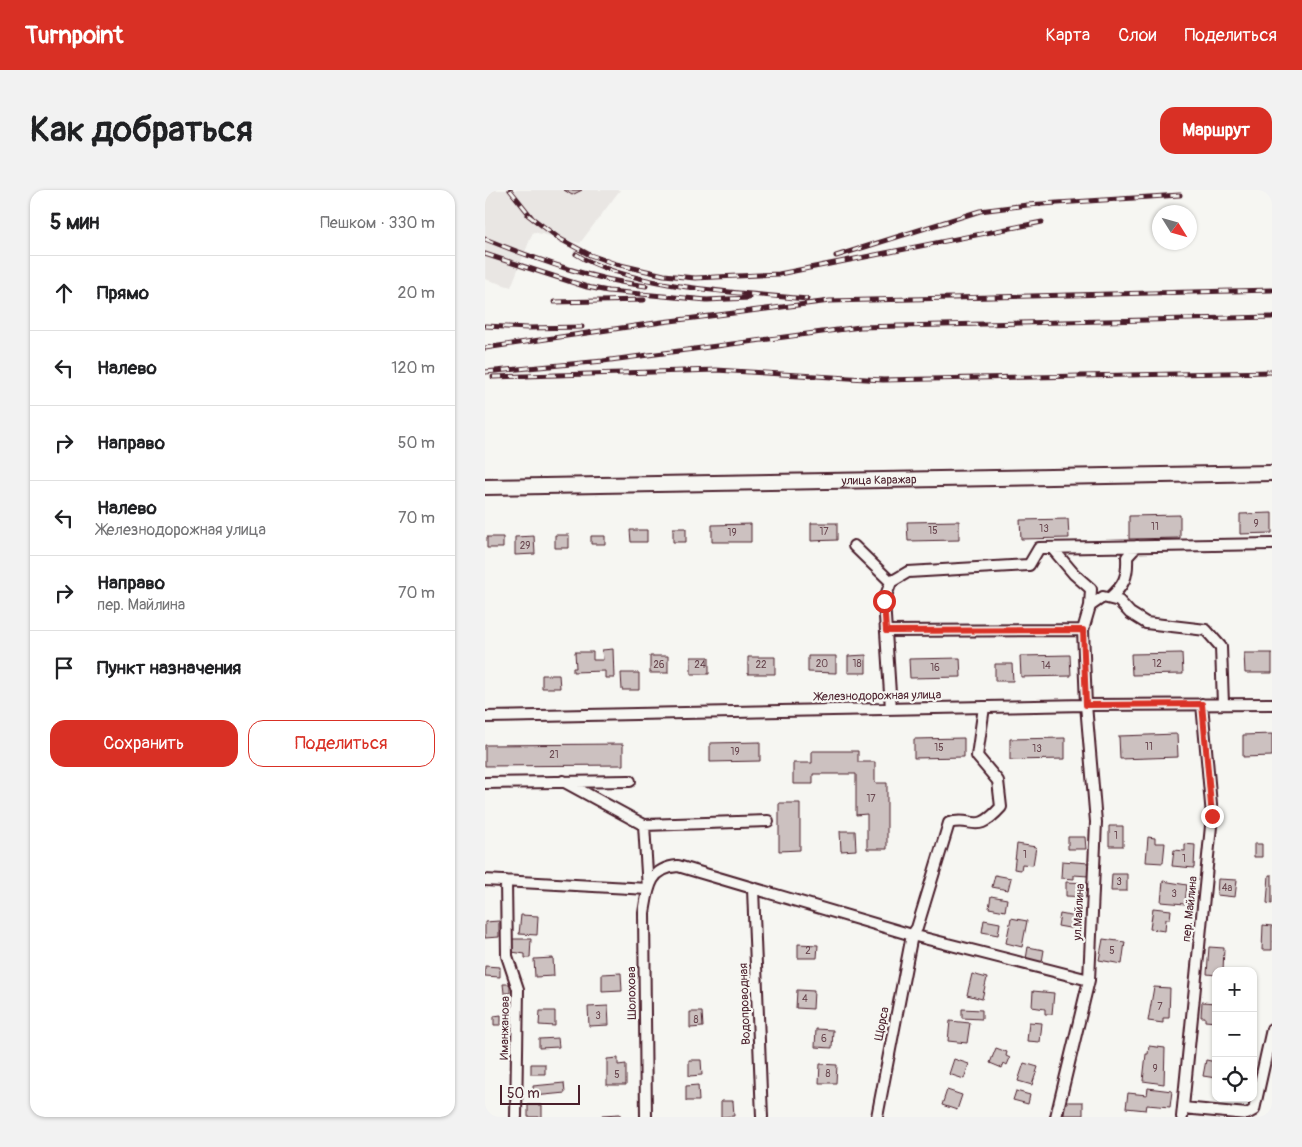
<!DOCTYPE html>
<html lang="ru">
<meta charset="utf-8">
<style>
:root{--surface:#fff;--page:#f2f2f2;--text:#202124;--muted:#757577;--line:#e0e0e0;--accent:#d93025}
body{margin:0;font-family:Pangolin,sans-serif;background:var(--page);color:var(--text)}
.controls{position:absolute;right:15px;bottom:15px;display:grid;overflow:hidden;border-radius:10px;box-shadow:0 1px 4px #0004}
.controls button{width:45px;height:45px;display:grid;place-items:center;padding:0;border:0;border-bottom:1px solid var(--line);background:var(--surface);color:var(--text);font:25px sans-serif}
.compass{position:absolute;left:667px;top:15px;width:45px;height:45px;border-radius:50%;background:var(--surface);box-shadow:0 1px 4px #0004;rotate:127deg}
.scale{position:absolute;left:15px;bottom:12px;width:80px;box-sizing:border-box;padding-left:5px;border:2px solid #4a1f2b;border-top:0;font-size:14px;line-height:18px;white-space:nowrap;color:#4a1f2b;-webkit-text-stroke:4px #f6f6f2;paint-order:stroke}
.stop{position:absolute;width:15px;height:15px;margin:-11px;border:4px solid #d93025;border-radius:50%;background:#fff}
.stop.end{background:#d93025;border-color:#fff;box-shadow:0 1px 5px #0008}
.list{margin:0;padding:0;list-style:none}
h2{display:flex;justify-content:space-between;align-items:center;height:65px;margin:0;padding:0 20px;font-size:21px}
h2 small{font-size:16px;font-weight:400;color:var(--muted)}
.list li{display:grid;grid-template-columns:32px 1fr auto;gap:15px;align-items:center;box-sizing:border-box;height:75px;padding:0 20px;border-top:1px solid var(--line)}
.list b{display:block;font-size:19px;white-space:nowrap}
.list p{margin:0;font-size:16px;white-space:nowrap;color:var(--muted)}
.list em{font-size:16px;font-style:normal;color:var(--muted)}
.actions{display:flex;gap:10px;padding:15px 20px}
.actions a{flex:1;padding:11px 0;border:1px solid var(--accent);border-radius:15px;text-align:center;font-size:18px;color:var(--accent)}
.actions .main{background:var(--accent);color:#fff}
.icon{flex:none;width:28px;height:28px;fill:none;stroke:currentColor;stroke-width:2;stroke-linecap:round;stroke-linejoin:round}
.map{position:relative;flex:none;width:787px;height:927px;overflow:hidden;border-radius:15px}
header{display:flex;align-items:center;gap:30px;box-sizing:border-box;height:70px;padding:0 25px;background:var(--accent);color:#fff}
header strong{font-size:24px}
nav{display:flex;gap:28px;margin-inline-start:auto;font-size:18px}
.intro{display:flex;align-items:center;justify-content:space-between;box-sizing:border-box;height:120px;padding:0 30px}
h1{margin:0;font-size:35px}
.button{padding:12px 22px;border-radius:15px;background:var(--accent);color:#fff;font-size:18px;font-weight:700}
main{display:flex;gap:30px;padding:0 30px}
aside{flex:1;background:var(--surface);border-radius:15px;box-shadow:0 1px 4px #0004}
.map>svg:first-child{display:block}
.built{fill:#e9e6e3}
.building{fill:#ccc1c0;stroke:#4a1f2b}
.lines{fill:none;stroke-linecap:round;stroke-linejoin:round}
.minor-casing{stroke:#4a1f2b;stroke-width:14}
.major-casing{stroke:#4a1f2b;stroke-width:18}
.minor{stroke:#f6f6f2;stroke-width:10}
.major{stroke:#f6f6f2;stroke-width:14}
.rail-casing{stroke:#4a1f2b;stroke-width:5}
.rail{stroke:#f6f6f2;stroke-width:3;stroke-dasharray:9;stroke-linecap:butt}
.route{stroke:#d93025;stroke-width:6}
.labels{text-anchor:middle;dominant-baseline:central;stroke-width:4.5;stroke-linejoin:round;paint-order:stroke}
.number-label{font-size:10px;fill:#6a4850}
.street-label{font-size:12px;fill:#4a1f2b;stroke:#f6f6f2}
</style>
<header>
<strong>Turnpoint</strong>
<nav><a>Карта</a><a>Слои</a><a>Поделиться</a></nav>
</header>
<div class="intro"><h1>Как добраться</h1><a class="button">Маршрут</a></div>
<main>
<aside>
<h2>5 мин<small>Пешком · 330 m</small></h2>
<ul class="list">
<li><svg class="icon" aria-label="ahead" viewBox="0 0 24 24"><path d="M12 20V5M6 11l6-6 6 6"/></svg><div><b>Прямо</b></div><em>20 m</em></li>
<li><svg class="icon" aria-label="left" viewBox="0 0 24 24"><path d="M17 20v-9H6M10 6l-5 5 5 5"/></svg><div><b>Налево</b></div><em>120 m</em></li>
<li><svg class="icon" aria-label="right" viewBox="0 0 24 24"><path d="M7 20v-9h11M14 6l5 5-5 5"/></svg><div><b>Направо</b></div><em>50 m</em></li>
<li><svg class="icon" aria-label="left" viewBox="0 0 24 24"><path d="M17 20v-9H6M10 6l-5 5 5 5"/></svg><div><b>Налево</b><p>Железнодорожная улица</p></div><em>70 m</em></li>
<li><svg class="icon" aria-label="right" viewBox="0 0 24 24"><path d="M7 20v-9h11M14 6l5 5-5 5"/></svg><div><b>Направо</b><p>пер. Майлина</p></div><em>70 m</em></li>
<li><svg class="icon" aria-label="arrive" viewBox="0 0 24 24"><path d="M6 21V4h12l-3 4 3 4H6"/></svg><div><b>Пункт назначения</b></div></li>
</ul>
<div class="actions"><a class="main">Сохранить</a><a>Поделиться</a></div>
</aside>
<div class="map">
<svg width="787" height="927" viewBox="0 0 787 927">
<rect width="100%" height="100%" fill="#f6f6f2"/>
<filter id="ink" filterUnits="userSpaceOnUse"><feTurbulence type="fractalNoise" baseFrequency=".02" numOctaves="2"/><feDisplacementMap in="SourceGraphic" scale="10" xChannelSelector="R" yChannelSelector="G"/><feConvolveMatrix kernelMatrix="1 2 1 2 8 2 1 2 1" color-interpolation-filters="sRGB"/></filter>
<g filter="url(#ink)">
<!-- built -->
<path class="built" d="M0,0H135L95,53L48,42L26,97L0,89Z"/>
<!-- building -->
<path class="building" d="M79,0H97L87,5Z
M787,323V343L755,344V324Z
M695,325V348L644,349V326Z
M583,329L584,348L536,349L535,330Z
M474,331V350L423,351L422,332Z
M326,333H352V350L326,351Z
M266,334V352H227V335Z
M188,338H201V352H188Z
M145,340H162V352H146Z
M70,345H84V358H70Z
M49,346L50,364L30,365V347Z
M106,346H120V354H106Z
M2,347H18V358H2Z
M128,459L129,488H120V481L88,482V478H91L90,462H108V470H118L117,460Z
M697,463L698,484L647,485L646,464Z
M759,463H787V483H760Z
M381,465V483H363V466Z
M585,465L586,486L536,487L535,466Z
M165,466H183V483H165Z
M323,466H351V483L323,482Z
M206,467H224V484H206Z
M263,467H290V484H263Z
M475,468L476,487L425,488L424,469Z
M510,474H527L528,491H510Z
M136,483H154V500H137Z
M57,485H74L75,498H57Z
M692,544L693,567L635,569L634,546Z
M787,544V566L758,567V545Z
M479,548V567L429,568V549Z
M580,548V569L525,570V549Z
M275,552V571L225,572V553Z
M138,554V575L0,576V555Z
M327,561H373V572H390V593H402V659H382V624L371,625V584H328V594H308V573H327Z
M294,613H315V660L294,661Z
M624,636H638V656H624Z
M355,641H370L371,660L356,661Z
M583,647H600L601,659H583Z
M663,647L670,648V653H680L678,673L661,672Z
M532,654L551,657L548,675L537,674L536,680L529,679Z
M700,654L710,655L709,678L687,676L689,660L700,661Z
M769,654H777V667H769Z
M577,671L604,673L603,686L589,685V689L576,688Z
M627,684H642V701H626Z
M510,685L526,688L523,700L507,697Z
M784,685H787V714L782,713Z
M733,689L752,690L750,707L732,705Z
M678,691L702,695L700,714L676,712Z
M581,692L603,693L602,707L581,706Z
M506,706L522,709L520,721L504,718Z
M668,718L686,720L685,729H681L680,741L665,739Z
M575,724L597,728L595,740L573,736Z
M36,725L53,726L52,745L34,744Z
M526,728L542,731L537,757L521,753Z
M499,730L515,733L513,745L497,742Z
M14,731V747L0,748V732Z
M778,735L787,736V760H777Z
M26,749H46L45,768H40V764L27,762Z
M618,749L640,752L637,774L614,770Z
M313,754L333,755L332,768H313Z
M543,757L559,760L557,772L541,769Z
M724,757L739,758L738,781H731V785L722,784Z
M68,768L69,786L50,787L49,769Z
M0,776L15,777V787L0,786Z
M136,783L137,801L117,802V784Z
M487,784L502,788L497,809L482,805Z
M18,794H25V803H19Z
M669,797L685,798L684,828H678V833L663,831Z
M312,800L329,801L328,819L311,818Z
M548,801L569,803L567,824H560V819L547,817Z
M717,812L731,813V832L720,831V827H716Z
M123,816L124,835L104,836L103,817Z
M477,819L497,820V829L477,828Z
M55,821H70V836L54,835Z
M205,822H217L218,837L205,838Z
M16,825V835H9V826Z
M465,831L485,833L482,853L463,851Z
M544,832L557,833L555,852L542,851Z
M331,839L348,840L347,858L330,857Z
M73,848L74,857L54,858V849Z
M664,856L680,858L679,894L658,891L661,864H663Z
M511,858L522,862L521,866L525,868L522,875L519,873L517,878L505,873Z
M133,868V875L141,874V895H122V869Z
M469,869L484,874L479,889L464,884Z
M204,870H216L217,885L204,886Z
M721,870L731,872V888L718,886Z
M539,873L553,877L547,895L533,891Z
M46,874H60V884H46Z
M335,874L352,875L351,893H334Z
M79,893L80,903L49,906L48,896Z
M213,895L214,911H201V896Z
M663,898L687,901L685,917L662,915L661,920L641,918L643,903L662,905Z
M462,900L477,905L472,920L457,915Z
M531,901L545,905L543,914L528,910Z
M236,911H248L249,926L236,927Z
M580,912H598V925H579Z
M43,915H57V927H43Z
M135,924V927H117V925Z"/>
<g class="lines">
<!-- minor casing -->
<g class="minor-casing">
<path id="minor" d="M369,356L406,392
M567,358L589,384L606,399L605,416
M625,408C639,395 643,387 642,367L652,356
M401,441L598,440
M406,519L399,411L406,392L423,382L544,375L554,358L787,354
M0,527L601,515L787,514
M0,593L145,591
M159,635L283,631
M0,690L163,699L159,635L78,591
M21,691L22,766L33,799L31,927
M268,699L277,927
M698,918L762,924L769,920L787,839
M161,927L159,723C163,699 164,678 193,676L427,745L604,790
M392,927L427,745L432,738L464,633C489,626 490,646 516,617L513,591L492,566L499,517
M571,927L604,790L611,632L601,515L598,440L605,416L618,407L634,411L645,423L661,433L721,440L736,457L738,514
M697,927L727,626L717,514"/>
</g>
<!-- major casing -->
<g class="major-casing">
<g id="major">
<path id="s1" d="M0,297L787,283"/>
</g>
</g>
<!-- minor -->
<use href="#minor" class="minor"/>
<!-- major -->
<use href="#major" class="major"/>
<!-- rail casing -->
<g class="rail-casing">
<path id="rail" d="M25,0L48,29
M43,25L75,49L105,65L131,74L179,85L210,88L294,84L557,32
M0,49C53,70 105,89 161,96
M0,64L102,97L123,101L222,110L264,108
M91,64C143,98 259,103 322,109
M351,66L495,21L542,15L695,5
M69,112L159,110
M0,136L43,138L97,137
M0,158L177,132L345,111L787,100
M0,182L118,171L375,137L787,127
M8,187L231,180L398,190L787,182"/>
</g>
<!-- rail -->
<use href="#rail" class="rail"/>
</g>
</g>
<g class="lines" filter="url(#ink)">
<!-- route -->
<path class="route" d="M399,411L401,441L598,440L601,515L717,514L727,626"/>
</g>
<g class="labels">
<!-- number labels -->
<g class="number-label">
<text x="771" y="334">9</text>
<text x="670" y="337">11</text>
<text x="559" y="339">13</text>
<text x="448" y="341">15</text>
<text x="339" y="342">17</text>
<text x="247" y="343">19</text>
<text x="40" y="356">29</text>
<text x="337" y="474">20</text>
<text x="372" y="474">18</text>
<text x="672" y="474">12</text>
<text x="174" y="475">26</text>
<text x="215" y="475">24</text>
<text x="276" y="475">22</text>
<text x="561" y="476">14</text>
<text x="450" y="478">16</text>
<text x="664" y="557">11</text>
<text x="454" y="558">15</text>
<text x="552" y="559">13</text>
<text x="250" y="562">19</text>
<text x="69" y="565">21</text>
<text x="386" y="609">17</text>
<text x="631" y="646">1</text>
<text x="540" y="665">1</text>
<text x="699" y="669">1</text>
<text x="634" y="692">3</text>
<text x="742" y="698">4а</text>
<text x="689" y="704">3</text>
<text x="323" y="761">2</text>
<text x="627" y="761">5</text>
<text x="320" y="809">4</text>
<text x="675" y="817">7</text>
<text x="113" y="826">3</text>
<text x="211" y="830">8</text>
<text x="339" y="849">6</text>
<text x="670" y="879">9</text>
<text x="343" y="884">8</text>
<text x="132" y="885">5</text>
</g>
<!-- street labels -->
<g class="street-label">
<text stroke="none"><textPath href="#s1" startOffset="394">улица Каражар</textPath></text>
<text transform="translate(393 506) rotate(-1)">Железнодорожная улица</text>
<text transform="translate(705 719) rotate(-84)">пер. Майлина</text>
<text transform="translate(594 722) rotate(-87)">ул.Майлина</text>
<text transform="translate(147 803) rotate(-91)">Шолохова</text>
<text transform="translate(260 814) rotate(-92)">Водопроводная</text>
<text transform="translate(397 834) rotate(-79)">Щорса</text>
<text transform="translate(20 838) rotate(-89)">Иманжанова</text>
</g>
</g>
</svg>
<div class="controls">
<button>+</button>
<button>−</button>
<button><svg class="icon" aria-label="locate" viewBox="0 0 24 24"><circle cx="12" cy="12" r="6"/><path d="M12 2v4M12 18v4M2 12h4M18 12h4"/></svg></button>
</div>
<svg class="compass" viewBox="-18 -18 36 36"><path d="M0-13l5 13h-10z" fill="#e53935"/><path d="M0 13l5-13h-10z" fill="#757577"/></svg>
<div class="scale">50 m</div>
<div class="stop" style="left:399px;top:411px"></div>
<div class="stop end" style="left:727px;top:626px"></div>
</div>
</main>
